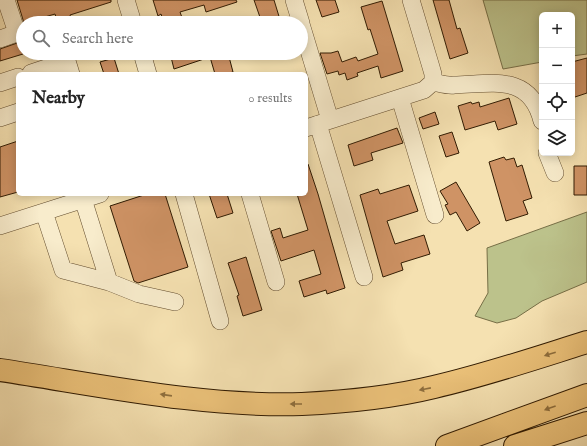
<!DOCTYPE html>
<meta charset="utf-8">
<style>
:root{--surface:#fff;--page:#f6f6f6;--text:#222;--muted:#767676;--line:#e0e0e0}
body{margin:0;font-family:"IM FELL English",serif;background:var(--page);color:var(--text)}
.controls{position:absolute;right:12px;top:12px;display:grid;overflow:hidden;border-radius:6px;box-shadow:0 2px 10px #0003}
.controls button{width:36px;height:36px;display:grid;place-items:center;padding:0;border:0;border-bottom:1px solid var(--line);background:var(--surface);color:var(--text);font:20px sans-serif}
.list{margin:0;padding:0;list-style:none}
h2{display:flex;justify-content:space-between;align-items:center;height:52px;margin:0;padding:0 16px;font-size:17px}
h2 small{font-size:13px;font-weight:400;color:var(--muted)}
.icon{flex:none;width:22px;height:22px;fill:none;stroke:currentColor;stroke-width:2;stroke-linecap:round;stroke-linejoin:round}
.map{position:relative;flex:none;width:587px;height:446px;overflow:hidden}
.search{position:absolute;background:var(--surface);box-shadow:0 2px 10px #0003;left:16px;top:16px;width:292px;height:44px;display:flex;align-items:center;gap:10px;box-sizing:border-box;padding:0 14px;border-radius:22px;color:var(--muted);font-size:15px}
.panel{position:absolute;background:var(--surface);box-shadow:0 2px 10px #0003;left:16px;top:72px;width:292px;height:124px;border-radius:6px}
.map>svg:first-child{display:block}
.green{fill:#bcc28b;stroke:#766e46}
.building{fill:#cf9365;stroke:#311b02}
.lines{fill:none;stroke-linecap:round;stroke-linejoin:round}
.minor-casing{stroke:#624c2e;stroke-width:18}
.highway-casing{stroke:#311b02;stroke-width:24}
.minor{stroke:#f8eccc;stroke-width:17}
.highway{stroke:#eac078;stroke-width:22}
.oneway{fill:#8e6e3d}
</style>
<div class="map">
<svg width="587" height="446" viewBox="0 0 587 446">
<rect width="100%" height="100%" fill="#f5e1b1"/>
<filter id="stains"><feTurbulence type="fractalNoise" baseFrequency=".005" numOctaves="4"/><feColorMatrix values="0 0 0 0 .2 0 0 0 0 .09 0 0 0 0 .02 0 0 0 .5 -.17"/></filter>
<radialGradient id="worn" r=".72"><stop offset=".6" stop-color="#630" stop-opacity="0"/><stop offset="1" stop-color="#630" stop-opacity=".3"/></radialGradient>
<!-- green -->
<path class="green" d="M483,0H587V54L572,56V15H542V62L503,69Z
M587,212V282L542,301L516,318L497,323L475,316L488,293L487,248Z"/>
<!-- building -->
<path class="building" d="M17,0H111V2L70,15L72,23H58L55,14L24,23Z
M153,0H236L237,2L206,12L204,5L180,12L184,23H164L161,14L158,16Z
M254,0H274L281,23H262Z
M316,0H335L339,12L322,17Z
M433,0H449L457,29L460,28L468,53L450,59Z
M382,1L403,71L381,78L378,66L357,73L358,76L347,80L345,73L339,75L338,71L327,74L320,53H331L338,51L342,62L356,57L358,61L378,54L370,29L368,30L361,7Z
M23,41V54L0,61V49Z
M170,53H228L233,72L225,74H215L210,57L174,69Z
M114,58L119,74H104L100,62Z
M587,58V93L572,98V62Z
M509,98L517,124L498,130L495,121L465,130L458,106L471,102L472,104L479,102L480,107Z
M435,112L439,124L423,129L419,118Z
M397,128L403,143L371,153L373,160L354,166L348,145Z
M452,132L459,153L446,157L439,136Z
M18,141V192L0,197V147Z
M504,157L506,160L514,158L517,167L522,165L532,198L523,201L528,214L506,221L489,162Z
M306,164H308L318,194L345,288L327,294L326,290L304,297L299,281L321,274L314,250L281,261L271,231L280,228L283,238L308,230L297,194H306Z
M574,166H587V195H574Z
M456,182L480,223L467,231L456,212L450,215L445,205L448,204L440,191Z
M409,185L418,211L387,221L395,244L424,235L430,254L401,263L403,270L383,277L360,195L378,189L380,194Z
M147,194H165L188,267L138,283L134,281L110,206Z
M209,194H227L233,213L217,218Z
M246,257L262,310L243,316L237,296L239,295L228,263Z"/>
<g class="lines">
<!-- minor casing -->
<g class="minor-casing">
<path id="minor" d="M126,0L133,23
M294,0L301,23
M411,0L431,67L433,74V82
M301,24L330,120
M0,39L17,33L6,0
M142,53L148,74
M31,73L67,61L71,74
M433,82C439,83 447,86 454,85C492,84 530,73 542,121
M0,83L18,77
M400,98L435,215
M0,118L18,112
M318,124L364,277
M306,128L424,90L433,82
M547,153L555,173
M184,194L220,321
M250,194L276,282
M83,199L109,282
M44,212L63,270L109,282L139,294L175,302
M0,226L100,194"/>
</g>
<!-- highway casing -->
<g class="highway-casing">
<path id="highway" d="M0,370C100,385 201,407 302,404C344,402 393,397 434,387C486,375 536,358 587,342
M447,446L587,395
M515,446L587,423"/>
</g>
<!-- minor -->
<use href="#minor" class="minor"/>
<!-- highway -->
<use href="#highway" class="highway"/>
</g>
<!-- one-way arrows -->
<defs><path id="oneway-solid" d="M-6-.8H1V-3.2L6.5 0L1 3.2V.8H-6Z"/></defs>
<g class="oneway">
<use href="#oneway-solid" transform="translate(550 354) rotate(163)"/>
<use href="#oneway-solid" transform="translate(425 389) rotate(169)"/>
<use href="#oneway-solid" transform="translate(166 395) rotate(-172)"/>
<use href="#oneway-solid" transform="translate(296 404) rotate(180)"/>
<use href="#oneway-solid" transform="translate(550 408) rotate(160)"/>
</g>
<rect width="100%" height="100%" filter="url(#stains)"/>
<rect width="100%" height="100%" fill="url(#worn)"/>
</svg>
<div class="controls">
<button>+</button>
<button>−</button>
<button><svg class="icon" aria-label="locate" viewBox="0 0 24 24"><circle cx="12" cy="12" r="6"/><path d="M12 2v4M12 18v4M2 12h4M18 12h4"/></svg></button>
<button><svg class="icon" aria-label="layers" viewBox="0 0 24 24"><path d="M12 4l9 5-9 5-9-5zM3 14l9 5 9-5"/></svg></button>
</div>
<div class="search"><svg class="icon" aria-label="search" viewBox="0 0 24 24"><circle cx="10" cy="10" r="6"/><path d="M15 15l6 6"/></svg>Search here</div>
<section class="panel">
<h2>Nearby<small>0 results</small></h2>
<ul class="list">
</ul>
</section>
</div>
